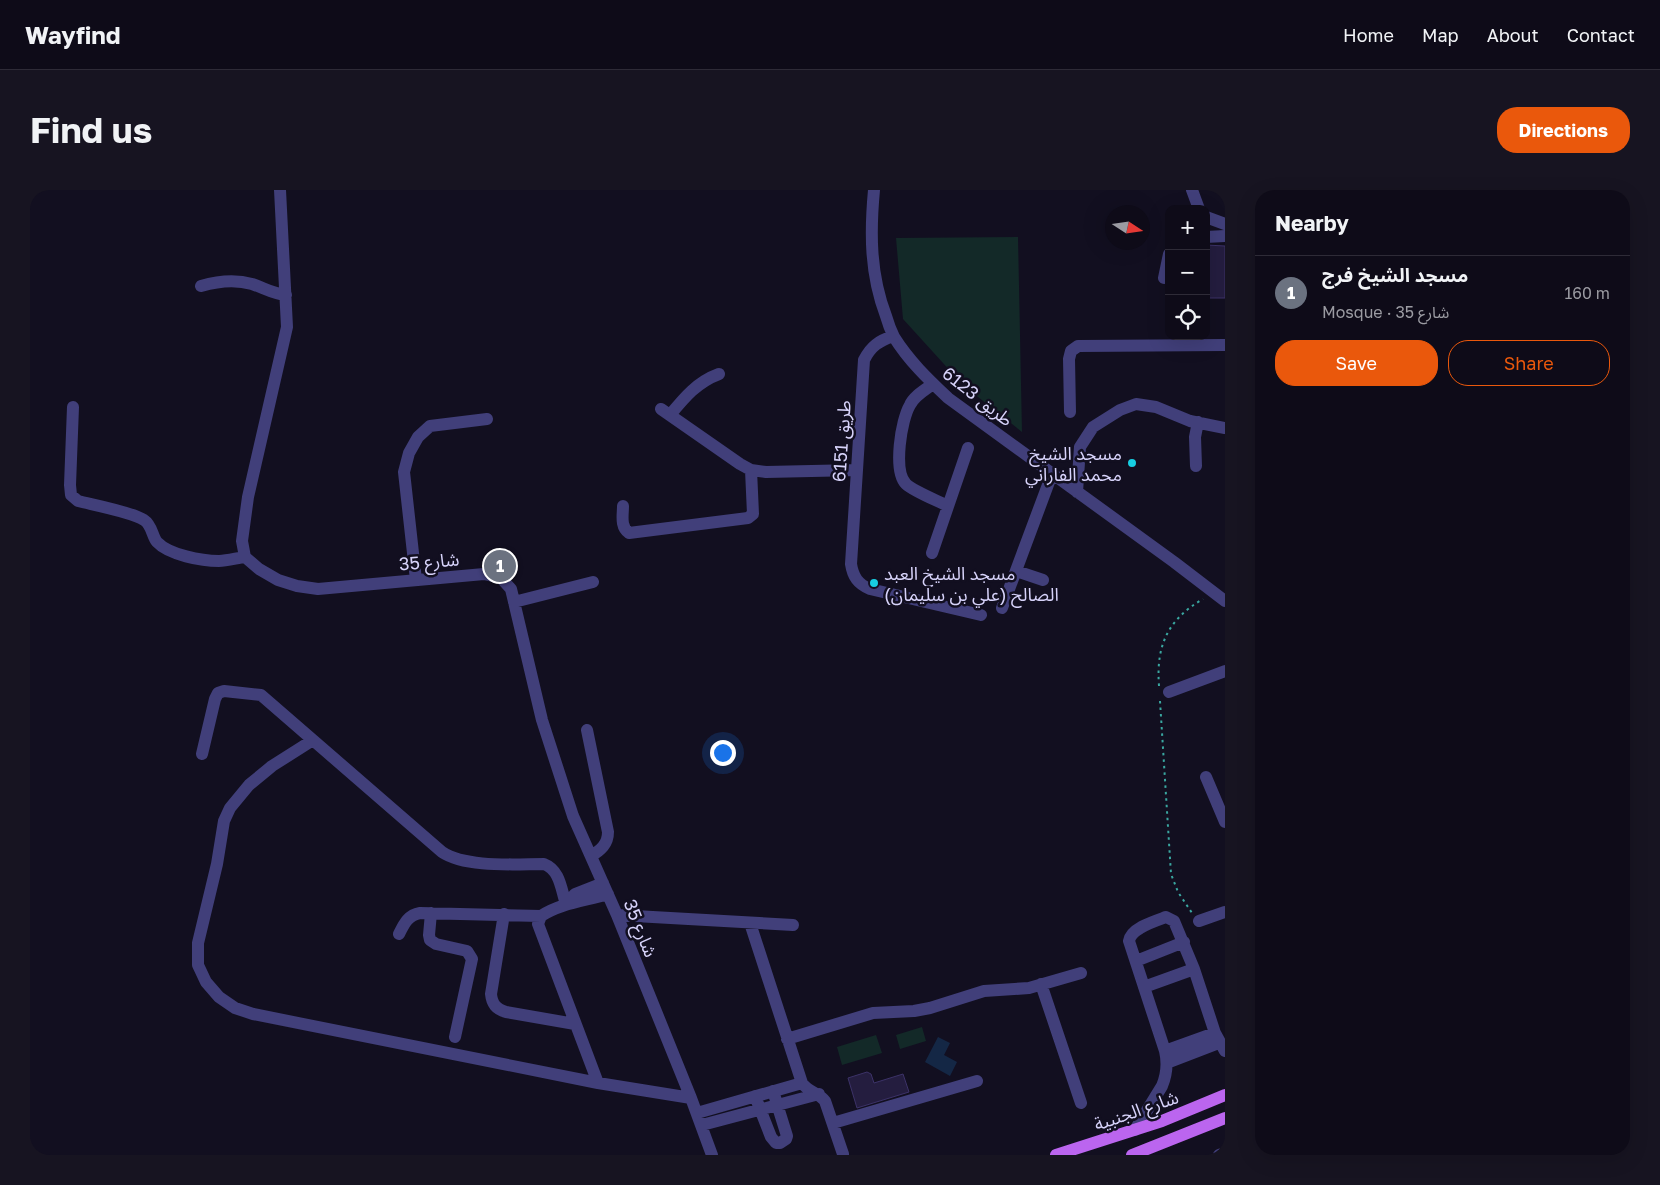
<!DOCTYPE html>
<meta charset="utf-8">
<style>
:root{--surface:#0e0b18;--page:#171421;--text:#f1f3f6;--muted:#9b9ba2;--line:#2e2b37;--accent:#ea580c}
body{margin:0;font-family:"Golos Text","Noto Sans Arabic",sans-serif;background:var(--page);color:var(--text)}
.controls{position:absolute;right:15px;top:15px;display:grid;overflow:hidden;border-radius:10px;box-shadow:0 5px 20px #0002}
.controls button{width:45px;height:45px;display:grid;place-items:center;padding:0;border:0;border-bottom:1px solid var(--line);background:var(--surface);color:var(--text);font:25px sans-serif}
.compass{position:absolute;left:1075px;top:15px;width:45px;height:45px;border-radius:50%;background:var(--surface);box-shadow:0 5px 20px #0002;rotate:102deg}
.you{position:absolute;left:692px;top:562px;width:18px;height:18px;margin:-12px;border:4px solid #fff;border-radius:50%;background:#1a73e8;box-shadow:0 0 0 8px #1a73e833}
.badge{display:grid;place-items:center;width:32px;height:32px;border-radius:50%;background:var(--accent);color:#fff;font-size:16px;font-weight:700}
.pin{position:absolute;translate:-50% -50%;border:2px solid #fff;box-shadow:0 1px 5px #0006}
.list{margin:0;padding:0;list-style:none}
h2{display:flex;justify-content:space-between;align-items:center;height:65px;margin:0;padding:0 20px;font-size:21px}
h2 small{font-size:16px;font-weight:400;color:var(--muted)}
.list li{display:grid;grid-template-columns:32px 1fr auto;gap:15px;align-items:center;box-sizing:border-box;height:70px;padding:0 20px;border-top:1px solid var(--line)}
.list b{display:block;font-size:19px;white-space:nowrap}
.list p{margin:0;font-size:16px;white-space:nowrap;color:var(--muted)}
.list em{font-size:16px;font-style:normal;color:var(--muted)}
.actions{display:flex;gap:10px;padding:15px 20px}
.actions a{flex:1;padding:11px 0;border:1px solid var(--accent);border-radius:20px;text-align:center;font-size:18px;color:var(--accent)}
.actions .main{background:var(--accent);color:#fff}
.icon{flex:none;width:28px;height:28px;fill:none;stroke:currentColor;stroke-width:2;stroke-linecap:round;stroke-linejoin:round}
.map{position:relative;flex:none;width:1195px;height:965px;overflow:hidden;border-radius:20px}
header{display:flex;align-items:center;gap:30px;box-sizing:border-box;height:70px;padding:0 25px;background:var(--surface);border-bottom:1px solid var(--line)}
header strong{font-size:24px}
nav{display:flex;gap:28px;margin-inline-start:auto;font-size:18px}
.intro{display:flex;align-items:center;justify-content:space-between;box-sizing:border-box;height:120px;padding:0 30px}
h1{margin:0;font-size:35px}
.button{padding:12px 22px;border-radius:20px;background:var(--accent);color:#fff;font-size:18px;font-weight:700}
main{display:flex;gap:30px;padding:0 30px}
aside{flex:1;background:var(--surface);border-radius:20px;box-shadow:0 5px 20px #0002}
.map>svg:first-child{display:block}
.green{fill:#132928}
.water{fill:#142745}
.building{fill:#241d3f;stroke:#3c3268}
.lines{fill:none;stroke-linecap:round;stroke-linejoin:round}
.path{stroke:#3aa7a0;stroke-width:2;stroke-dasharray:2.5 4;stroke-linecap:butt}
.minor{stroke:#413f7a;stroke-width:12}
.major{stroke:#bb65ef;stroke-width:12}
.poi-dot{fill:#17cee2;stroke:#120f20;stroke-width:2}
.labels{text-anchor:middle;dominant-baseline:central;stroke-width:5;stroke-linejoin:round;paint-order:stroke}
.street-label{font-size:18px;fill:#d7d3fa;stroke:#120f20}
.poi-label{font-size:18px;fill:#d7d3fa;stroke:#120f20;text-anchor:end}
</style>
<header>
<strong>Wayfind</strong>
<nav><a>Home</a><a>Map</a><a>About</a><a>Contact</a></nav>
</header>
<div class="intro"><h1>Find us</h1><a class="button">Directions</a></div>
<main>
<div class="map">
<svg width="1195" height="965" viewBox="0 0 1195 965">
<rect width="100%" height="100%" fill="#120f20"/>
<!-- green -->
<path class="green" d="M988,47L992,242L933,195L873,129L866,48Z
M892,837L896,851L870,859L866,845Z
M846,845L852,863L812,875L807,857Z"/>
<!-- water -->
<path class="water" d="M908,847L920,853L914,865L927,872L920,886L895,872Z"/>
<!-- building -->
<path class="building" d="M1176,55L1195,56V108H1176Z
M837,882L841,884L844,893L873,884L879,902L827,918L818,888Z"/>
<g class="lines">
<!-- path -->
<path class="path" d="M1129,496C1126,456 1137,430 1173,409
M1130,511L1141,684L1148,702L1162,723"/>
<!-- minor -->
<path class="minor" d="M250,0L257,137L218,307L212,351L215,367L229,379L248,390L267,396L288,399L454,384L471,388L481,399L512,530L543,626L587,725L661,908L682,965
M844,0C840,43 840,84 856,126C858,133 861,141 864,147C879,171 898,189 918,208L1144,372L1195,411
M1162,0L1169,19
M1176,27L1195,34
M1176,47L1195,46
M1134,88L1139,64
M171,96C188,91 205,89 222,94C234,98 243,104 256,105
M863,146C849,151 841,156 834,170L821,374C823,387 828,394 840,399L951,425
M903,194C895,200 884,206 880,215C871,230 863,281 876,294C885,302 906,310 918,316
M43,217L40,295L41,305L48,311C64,315 102,322 114,330C122,335 122,346 127,352C139,365 172,371 189,371C197,371 207,368 215,367
M631,219L710,274L721,280L736,282L827,280
M1040,222L1039,169L1041,161L1048,156L1195,155
M640,225C654,208 667,192 689,184
M1166,276L1165,247L1168,232
M1047,302L1050,257L1063,237L1090,220L1106,214L1126,217L1160,231L1195,238
M593,316C593,325 590,337 599,343L718,328L723,324L721,280
M902,363L938,258
M986,381L1013,390
M386,390L374,282L379,263L388,247L400,236L457,229
M484,412L563,392
M972,418L1022,284
M1139,502L1195,481
M557,540L578,642C578,654 571,660 561,666
M283,550L242,576L219,595L200,618L194,631L187,674L168,753V775L176,792L189,807L205,818L223,824L568,893L661,908
M172,564L185,509L188,503L194,501L231,505L412,662C436,678 485,674 514,674C530,680 531,699 536,714
M1176,587L1195,632
M536,714L545,704L573,693
M401,723L399,745L400,750L406,754L437,761L442,769L425,847
M474,724L461,804C462,814 466,819 476,822L545,834
M587,725L763,735
M1169,731L1195,722
M720,733L772,893C778,902 789,903 795,911L813,964
M369,744C374,734 378,725 390,723L511,726
M1106,771L1154,752
M1011,794L1051,913
M1114,797L1164,779
M757,849L843,823L884,821L900,818L954,801L999,798L1051,783
M1135,861L1185,843
M1137,873L1189,853
M568,893L508,734L511,726C531,713 555,711 578,704
M725,906L741,947L746,953H750L756,949L757,946L743,901
M667,923L772,893
M803,933L947,891
M672,935L789,904
M1105,940L1132,896C1137,884 1138,874 1135,861L1099,751C1101,738 1125,731 1136,727L1144,731L1164,779L1185,843L1195,861
M1189,965L1195,963"/>
<!-- major -->
<path class="major" d="M1026,965L1132,931L1195,905
M1102,965L1195,928"/>
</g>
<!-- markers -->
<g class="poi-dot">
<circle cx="1102" cy="273" r="5"/>
<circle cx="844" cy="393" r="5"/>
</g>
<g class="labels">
<!-- street labels -->
<g class="street-label">
<text transform="translate(948 206) rotate(38)">طريق 6123</text>
<text transform="translate(811 251) rotate(-86)">طريق 6151</text>
<text transform="translate(399 371) rotate(-5)">شارع 35</text>
<text transform="translate(611 738) rotate(68)">شارع 35</text>
<text transform="translate(1106 920) rotate(-19)">شارع الجنبية</text>
</g>
<!-- poi labels -->
<g class="poi-label">
<text x="1092" y="263">مسجد الشيخ<tspan x="1092" dy="21">محمد الفاراني</tspan></text>
<text x="854" y="383" text-anchor="start">مسجد الشيخ العبد<tspan x="854" dy="21">الصالح (علي بن سليمان)</tspan></text>
</g>
</g>
</svg>
<div class="controls">
<button>+</button>
<button>−</button>
<button><svg class="icon" aria-label="locate" viewBox="0 0 24 24"><circle cx="12" cy="12" r="6"/><path d="M12 2v4M12 18v4M2 12h4M18 12h4"/></svg></button>
</div>
<svg class="compass" viewBox="-18 -18 36 36"><path d="M0-13l5 13h-10z" fill="#e53935"/><path d="M0 13l5-13h-10z" fill="#9b9ba2"/></svg>
<div class="you"></div>
<div class="pin badge" style="left:470px;top:376px;background:#6b7280">1</div>
</div>
<aside>
<h2>Nearby<small></small></h2>
<ul class="list">
<li><span class="badge" style="background:#6b7280">1</span><div><b>مسجد الشيخ فرج</b><p>Mosque · شارع 35</p></div><em>160 m</em></li>
</ul>
<div class="actions"><a class="main">Save</a><a>Share</a></div>
</aside>
</main>
